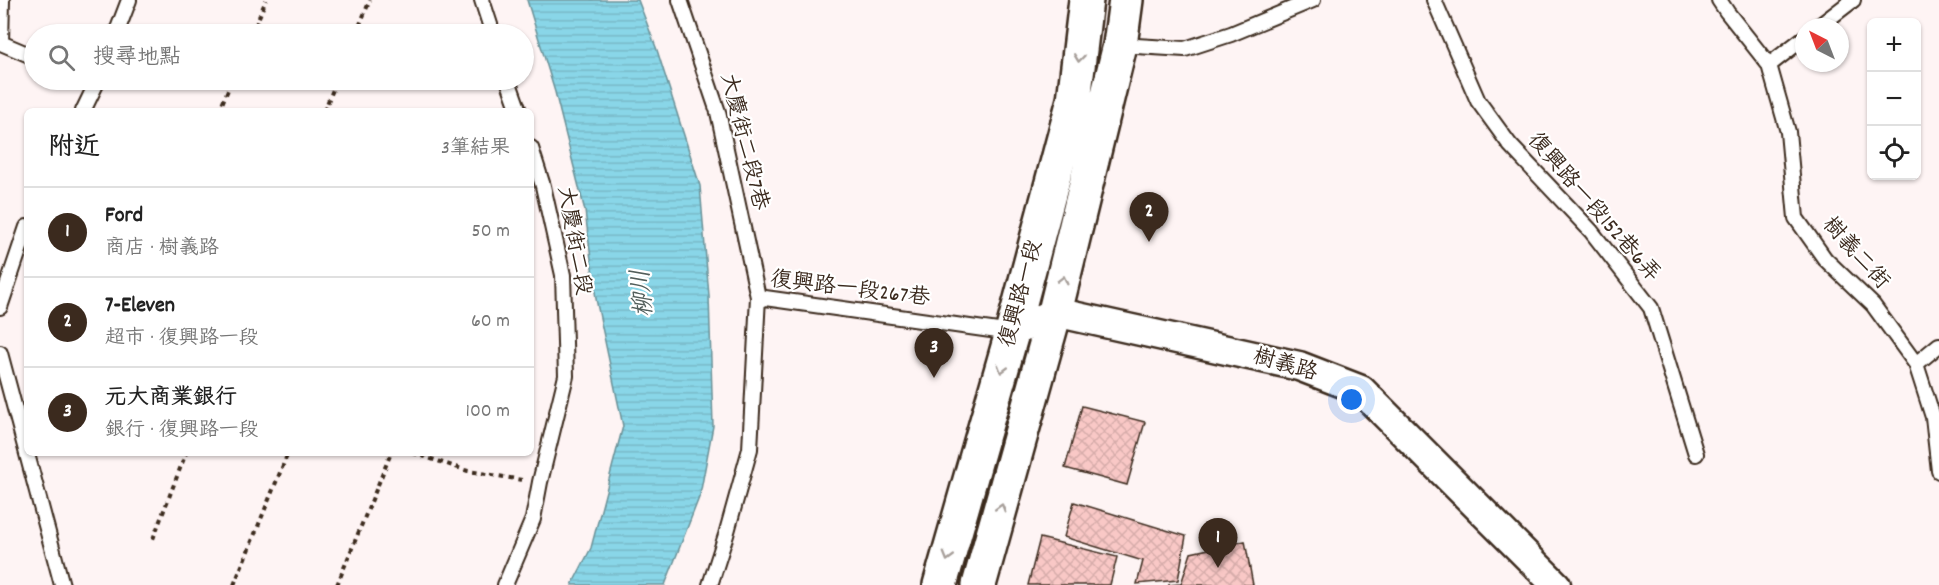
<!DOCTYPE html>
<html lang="zh-TW">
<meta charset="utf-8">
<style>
:root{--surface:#fff;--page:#f2f2f2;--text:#222;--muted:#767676;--line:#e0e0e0;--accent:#3b2a1e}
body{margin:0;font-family:Dekko,"LXGW WenKai TC",sans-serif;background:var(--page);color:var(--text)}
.controls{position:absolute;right:18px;top:18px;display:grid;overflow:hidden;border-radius:9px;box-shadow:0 2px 4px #0004}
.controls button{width:54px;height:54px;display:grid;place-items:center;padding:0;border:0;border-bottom:2px solid var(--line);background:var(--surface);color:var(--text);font:30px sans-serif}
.compass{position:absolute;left:1795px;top:18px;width:54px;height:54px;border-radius:50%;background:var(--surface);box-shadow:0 2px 4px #0004;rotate:318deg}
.you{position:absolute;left:1352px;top:400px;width:21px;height:21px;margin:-15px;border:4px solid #fff;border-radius:50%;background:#1a73e8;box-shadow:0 0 0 9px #1a73e833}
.badge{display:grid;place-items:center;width:39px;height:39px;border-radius:50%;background:var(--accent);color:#fff;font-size:20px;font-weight:700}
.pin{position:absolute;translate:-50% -50px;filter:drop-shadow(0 2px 3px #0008)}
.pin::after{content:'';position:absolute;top:32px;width:21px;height:18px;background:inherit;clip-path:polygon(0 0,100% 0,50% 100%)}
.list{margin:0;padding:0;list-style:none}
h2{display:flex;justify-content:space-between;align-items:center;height:78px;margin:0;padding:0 24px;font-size:26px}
h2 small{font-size:20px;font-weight:400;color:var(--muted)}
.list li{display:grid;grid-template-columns:39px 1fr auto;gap:18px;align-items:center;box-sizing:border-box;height:90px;padding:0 24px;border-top:2px solid var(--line)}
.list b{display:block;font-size:22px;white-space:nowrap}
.list p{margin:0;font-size:20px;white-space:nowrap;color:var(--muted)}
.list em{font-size:20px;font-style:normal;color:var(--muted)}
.icon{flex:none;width:33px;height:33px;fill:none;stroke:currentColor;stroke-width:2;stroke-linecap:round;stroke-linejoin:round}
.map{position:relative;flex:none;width:1939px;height:585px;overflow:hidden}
.search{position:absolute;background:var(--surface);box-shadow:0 2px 4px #0004;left:24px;top:24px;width:510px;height:66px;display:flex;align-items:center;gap:15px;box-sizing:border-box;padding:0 21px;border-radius:33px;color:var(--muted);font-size:22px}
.panel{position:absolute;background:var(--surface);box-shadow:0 2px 4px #0004;left:24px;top:108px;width:510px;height:348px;border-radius:9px}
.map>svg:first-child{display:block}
.water{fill:url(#water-rules);stroke:#6a9197;stroke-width:1.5}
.building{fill:url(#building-cross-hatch);stroke:#3b2a1e;stroke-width:1.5}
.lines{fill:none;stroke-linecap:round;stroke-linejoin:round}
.service-casing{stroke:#3b2a1e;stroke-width:18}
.minor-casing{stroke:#3b2a1e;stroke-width:33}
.primary-casing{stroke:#3b2a1e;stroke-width:38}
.path{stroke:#3b2a1e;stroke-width:4;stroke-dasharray:4.5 4.5;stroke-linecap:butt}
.service{stroke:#fff;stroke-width:14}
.minor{stroke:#fff;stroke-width:28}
.primary{stroke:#fff;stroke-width:33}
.oneway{stroke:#a79f9a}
.labels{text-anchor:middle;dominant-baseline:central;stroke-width:4.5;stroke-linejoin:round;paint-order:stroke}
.street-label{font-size:22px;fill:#3b2a1e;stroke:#fff}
.water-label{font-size:24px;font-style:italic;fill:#525e5b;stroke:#fff}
</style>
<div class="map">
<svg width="1939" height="585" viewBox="0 0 1939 585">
<defs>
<pattern id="water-rules" width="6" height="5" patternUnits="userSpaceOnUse" patternTransform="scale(1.5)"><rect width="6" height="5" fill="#89d6e8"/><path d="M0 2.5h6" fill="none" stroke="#77b8c7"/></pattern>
<pattern id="building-cross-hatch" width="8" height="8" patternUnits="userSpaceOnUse" patternTransform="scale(1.5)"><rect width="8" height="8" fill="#f9c8c6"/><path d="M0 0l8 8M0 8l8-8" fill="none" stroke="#d6acaa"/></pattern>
</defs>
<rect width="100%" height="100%" fill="#fef4f4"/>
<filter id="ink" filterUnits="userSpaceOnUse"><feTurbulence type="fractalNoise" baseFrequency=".0167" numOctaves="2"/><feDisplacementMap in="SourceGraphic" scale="12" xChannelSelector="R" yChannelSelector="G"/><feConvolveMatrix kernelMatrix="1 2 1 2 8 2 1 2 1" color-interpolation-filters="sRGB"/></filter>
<g filter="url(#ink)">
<!-- water -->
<path class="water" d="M527,0H638L657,50L700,186L709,296L713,426L700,495L665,585H572L591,548L623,426L596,299L585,211L555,92Z"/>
<!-- building -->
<path class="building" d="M1082,406L1145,422L1127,485L1065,468Z
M1074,502L1186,536L1178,580L1137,584L1143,561L1064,537Z
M1040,538L1117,557L1110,585H1028Z
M1245,541L1253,585H1168L1181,584L1191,553Z"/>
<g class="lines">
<!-- service casing -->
<g class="service-casing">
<path id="service" d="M2,0L1,43L34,57
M482,0L493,34
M680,0L718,112L758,297L750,449L726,535L710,585
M1434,0L1478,101L1510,145L1591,231L1651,308L1696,454
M1719,0L1727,12L1769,65L1788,132L1796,218L1825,259L1873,305L1916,364L1933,417L1939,471
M1818,27L1853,0
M116,34L129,0
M1120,45L1185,49L1231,34L1313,0
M1769,65L1804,38
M508,80L519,111
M83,111L98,80
M758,297L1012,333
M0,307L27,227
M0,353L62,585
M1916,364L1939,345
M505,585L533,519L540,482L566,376L563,275L543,186L531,148"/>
</g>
<!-- minor casing -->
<g class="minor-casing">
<path id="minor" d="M1012,333L1055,312L1299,366L1361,390L1556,585"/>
</g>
<!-- primary casing -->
<g class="primary-casing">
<path id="primary" d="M940,585L1012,333L1074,100L1086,0
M979,585L1055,312L1120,45L1126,0"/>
</g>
<!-- path -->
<path class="path" d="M252,34L266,0
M356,34L370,0
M219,111L232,80
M324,111L337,80
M413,453L468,471L522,480
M153,539L186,453
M234,585L288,453
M337,585L391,453"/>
<!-- service -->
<use href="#service" class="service"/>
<!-- minor -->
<use href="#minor" class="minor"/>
<!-- primary -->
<use href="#primary" class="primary"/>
</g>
<!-- one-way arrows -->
<defs><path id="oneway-chevron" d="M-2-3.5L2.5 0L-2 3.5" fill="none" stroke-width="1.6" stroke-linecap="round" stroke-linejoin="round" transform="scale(1.5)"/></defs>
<g class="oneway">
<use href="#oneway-chevron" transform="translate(1079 58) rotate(97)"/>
<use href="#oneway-chevron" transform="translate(1063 280) rotate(-76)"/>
<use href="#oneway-chevron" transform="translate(1002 369) rotate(106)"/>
<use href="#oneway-chevron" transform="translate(1001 508) rotate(-74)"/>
<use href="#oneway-chevron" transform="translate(948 557) rotate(106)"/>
</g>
</g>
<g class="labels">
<!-- street labels -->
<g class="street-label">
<text transform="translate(743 142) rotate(76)">大慶街二段7巷</text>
<text transform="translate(1593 208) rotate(49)">復興路一段152巷6弄</text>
<text transform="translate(573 241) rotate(80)">大慶街二段</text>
<text transform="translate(1855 254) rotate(48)">樹義二街</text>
<text transform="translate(850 290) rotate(7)">復興路一段267巷</text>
<text transform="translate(1022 294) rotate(-75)">復興路一段</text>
<text transform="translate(1285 366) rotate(16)">樹義路</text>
</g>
<!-- water labels -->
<g class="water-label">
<text transform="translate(644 293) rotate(-94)">柳川</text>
</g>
</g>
</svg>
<div class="controls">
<button>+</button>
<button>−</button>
<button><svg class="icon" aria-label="locate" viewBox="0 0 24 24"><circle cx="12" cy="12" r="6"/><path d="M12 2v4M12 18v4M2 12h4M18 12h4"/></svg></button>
</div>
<svg class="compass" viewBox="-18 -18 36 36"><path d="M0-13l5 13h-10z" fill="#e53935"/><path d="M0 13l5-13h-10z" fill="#767676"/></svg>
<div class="you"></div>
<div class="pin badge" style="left:1218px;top:568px">1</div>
<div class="pin badge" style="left:1149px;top:242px">2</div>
<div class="pin badge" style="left:934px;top:378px">3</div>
<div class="search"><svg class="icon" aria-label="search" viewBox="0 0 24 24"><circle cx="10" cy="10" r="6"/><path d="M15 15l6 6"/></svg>搜尋地點</div>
<section class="panel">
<h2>附近<small>3筆結果</small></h2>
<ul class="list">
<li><span class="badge">1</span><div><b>Ford</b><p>商店 · 樹義路</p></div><em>50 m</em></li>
<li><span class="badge">2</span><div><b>7-Eleven</b><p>超市 · 復興路一段</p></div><em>60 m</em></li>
<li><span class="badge">3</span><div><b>元大商業銀行</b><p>銀行 · 復興路一段</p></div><em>100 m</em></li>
</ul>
</section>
</div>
